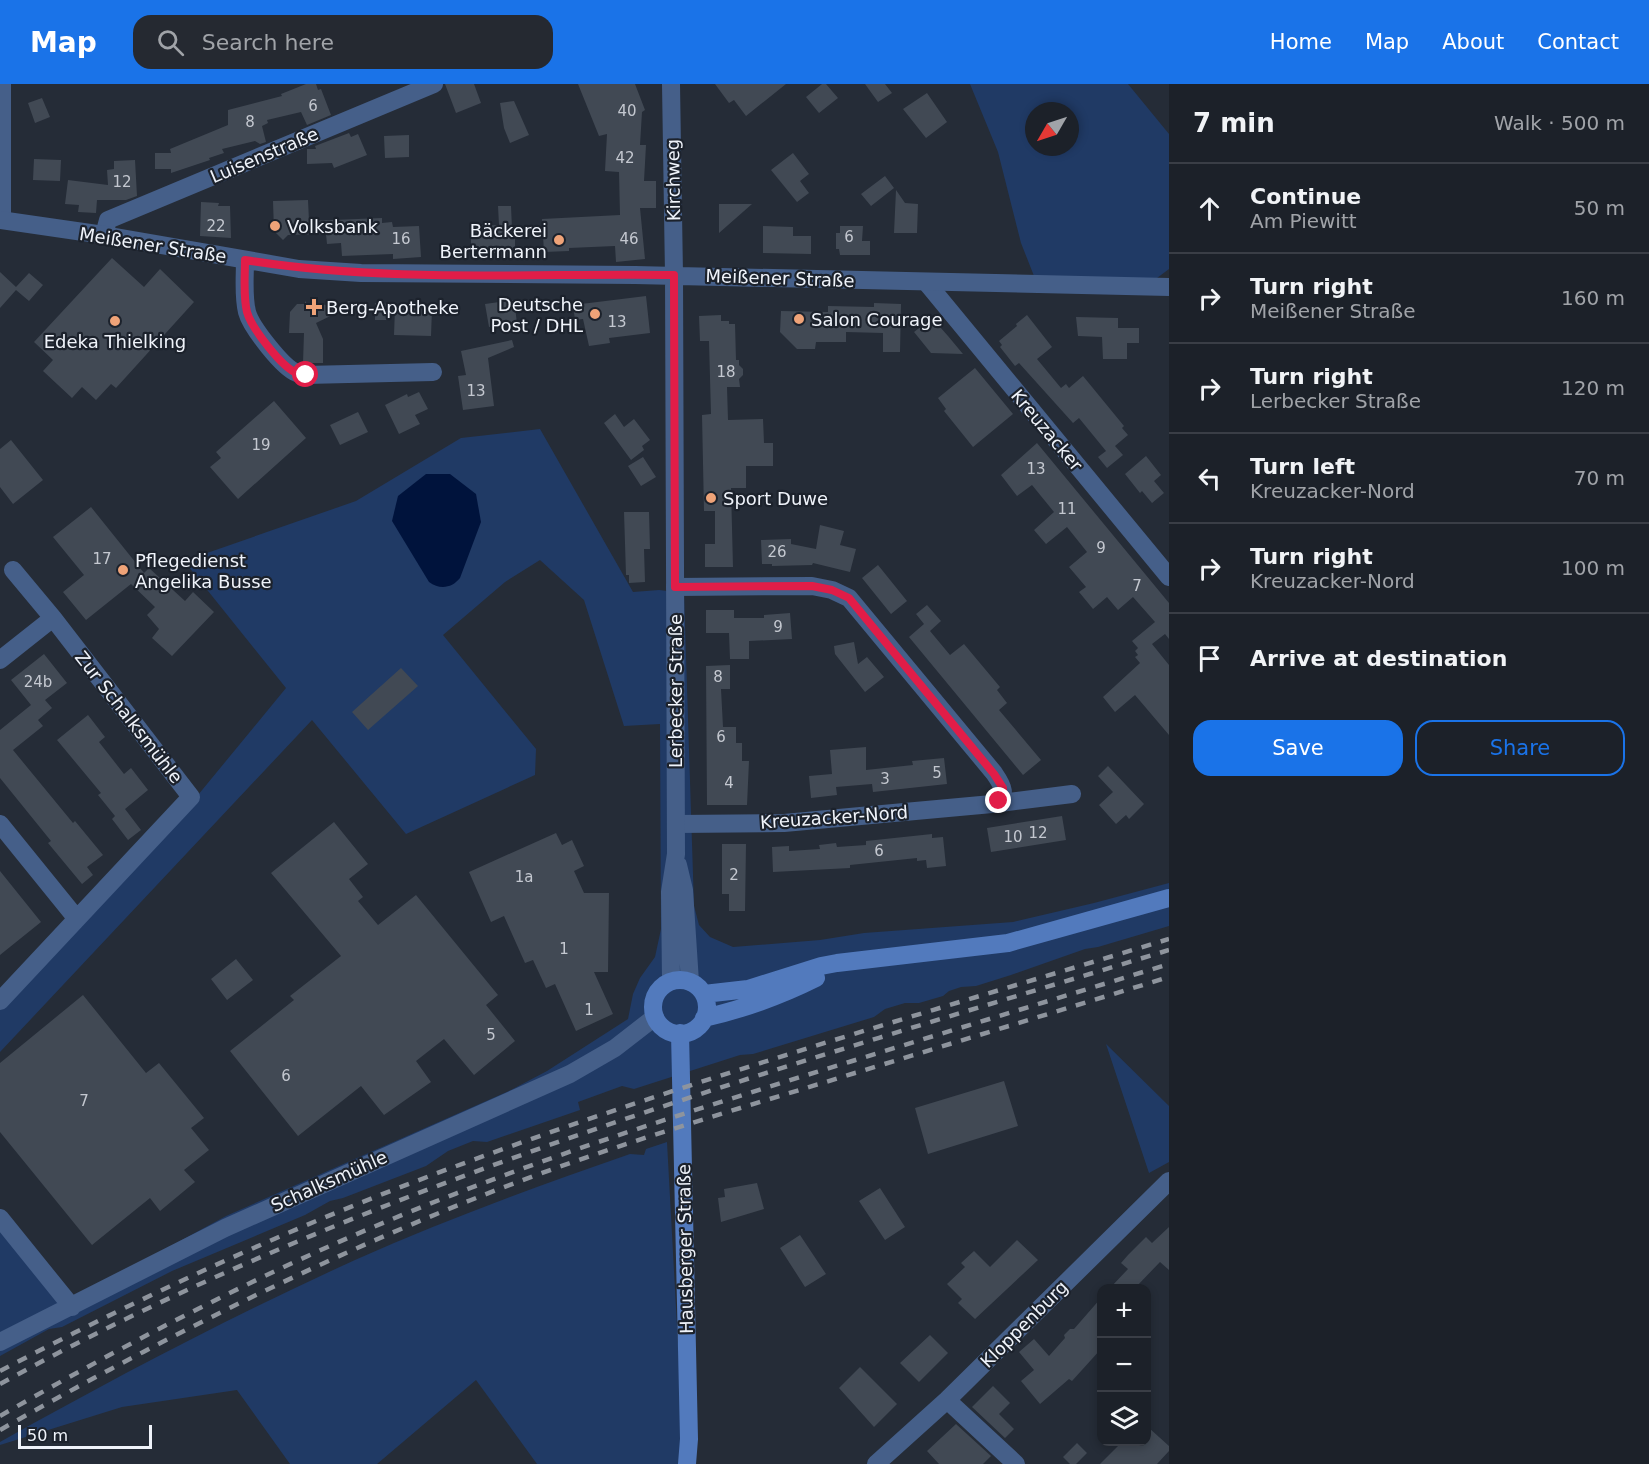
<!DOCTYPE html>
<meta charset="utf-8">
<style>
:root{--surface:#1c2129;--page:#252931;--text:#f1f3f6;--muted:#a0a3a8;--line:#3a3e46;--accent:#1a73e8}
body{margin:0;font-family:"DejaVu Sans",sans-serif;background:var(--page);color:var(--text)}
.controls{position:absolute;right:18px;bottom:18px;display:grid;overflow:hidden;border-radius:12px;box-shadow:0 3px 9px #0003}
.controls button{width:54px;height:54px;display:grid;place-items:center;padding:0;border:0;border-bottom:2px solid var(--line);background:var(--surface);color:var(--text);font:30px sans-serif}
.compass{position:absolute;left:1025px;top:18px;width:54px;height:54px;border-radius:50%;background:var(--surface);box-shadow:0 3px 9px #0003;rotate:231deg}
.scale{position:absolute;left:18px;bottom:15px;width:134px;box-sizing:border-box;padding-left:6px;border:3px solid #eff3fa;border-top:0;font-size:16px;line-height:21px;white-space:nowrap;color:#eff3fa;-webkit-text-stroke:4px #1c222c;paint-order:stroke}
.stop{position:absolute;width:18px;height:18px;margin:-14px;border:4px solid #e11d48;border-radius:50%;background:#fff}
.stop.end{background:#e11d48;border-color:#fff;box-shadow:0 2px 6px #0008}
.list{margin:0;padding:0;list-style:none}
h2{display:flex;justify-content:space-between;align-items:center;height:78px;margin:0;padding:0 24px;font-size:26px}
h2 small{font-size:20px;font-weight:400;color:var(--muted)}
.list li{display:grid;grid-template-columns:39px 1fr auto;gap:18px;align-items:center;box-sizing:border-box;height:90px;padding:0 24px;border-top:2px solid var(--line)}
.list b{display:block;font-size:22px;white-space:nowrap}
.list p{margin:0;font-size:20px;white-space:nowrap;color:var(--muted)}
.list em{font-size:20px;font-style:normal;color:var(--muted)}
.actions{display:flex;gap:12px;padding:18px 24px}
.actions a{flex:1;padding:14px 0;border:2px solid var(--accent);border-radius:18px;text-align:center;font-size:21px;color:var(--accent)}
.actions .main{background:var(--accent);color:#fff}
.icon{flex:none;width:33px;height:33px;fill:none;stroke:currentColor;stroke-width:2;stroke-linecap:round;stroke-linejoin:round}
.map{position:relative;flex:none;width:1169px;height:1380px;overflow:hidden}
header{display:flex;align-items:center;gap:36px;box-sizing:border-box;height:84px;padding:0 30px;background:var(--accent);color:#fff}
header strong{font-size:28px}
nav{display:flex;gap:33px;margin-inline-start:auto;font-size:21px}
.search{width:420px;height:54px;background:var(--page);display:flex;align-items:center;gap:15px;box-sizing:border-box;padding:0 21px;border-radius:18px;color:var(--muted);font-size:22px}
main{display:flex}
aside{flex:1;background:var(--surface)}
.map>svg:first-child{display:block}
.green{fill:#203a65;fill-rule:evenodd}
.water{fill:#00133c}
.building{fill:#414954}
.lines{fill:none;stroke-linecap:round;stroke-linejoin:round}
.minor{stroke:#455f89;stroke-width:18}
.tertiary{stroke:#455f89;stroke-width:18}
.secondary{stroke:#527abd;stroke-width:18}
.rail{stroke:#8e949d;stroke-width:4.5;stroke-dasharray:10 10;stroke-linecap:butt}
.route{stroke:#e11d48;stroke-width:8}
.poi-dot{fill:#efa378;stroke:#1c222c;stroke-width:2}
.labels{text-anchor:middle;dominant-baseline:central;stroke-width:4.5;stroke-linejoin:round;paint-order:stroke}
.number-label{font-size:15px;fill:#c4c8d0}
.street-label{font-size:18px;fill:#eff3fa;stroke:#1c222c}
.poi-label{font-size:18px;fill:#eff3fa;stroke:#1c222c;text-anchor:start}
</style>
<header>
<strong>Map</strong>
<div class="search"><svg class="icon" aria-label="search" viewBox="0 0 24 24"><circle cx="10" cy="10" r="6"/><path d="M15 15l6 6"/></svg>Search here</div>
<nav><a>Home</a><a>Map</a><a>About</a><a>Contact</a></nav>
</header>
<main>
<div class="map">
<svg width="1169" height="1380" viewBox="0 0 1169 1380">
<rect width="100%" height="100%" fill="#252c37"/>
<!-- green -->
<path class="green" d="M970,0H1128L1169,50V185L1153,197H1036L1021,159L998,68ZM1034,27H1070V63H1034Z
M540,345L633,508L659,506L684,509L694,822L699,841L710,853L733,863L820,856L864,849L1013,838L1094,819L1169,799V842L1098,863L1085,865L1011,891L976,902L961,903L949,907L943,912L919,919H905L885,925L874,933L753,970L740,971L634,1005L622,1002L578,1018L580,1026L487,1058L473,1057L448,1067L426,1082L343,1114L330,1117L305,1131L172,1187L62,1243L49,1245L0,1272V1134L66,1219L226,1132L511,1006L547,987L628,935L633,910L640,894L655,873L661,845L660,640L624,642L584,516L540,476L505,498L443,551L536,665L535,691L406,750L312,636L0,968V919L198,711L286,604L184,477L356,417L461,354Z
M1106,960L1169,1022V1078L1149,1089Z
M667,1058L683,1353L679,1380H537L476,1296L377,1380H290L237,1306L122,1323L0,1361V1358C116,1293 234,1231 355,1176C445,1136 537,1102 630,1070L644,1071L646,1065Z"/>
<!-- water -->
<path class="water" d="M426,390H450L476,410L481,438L460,494C452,504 440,506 429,498L392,437L398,412Z"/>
<!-- building -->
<path class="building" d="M306,0H316L318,6L321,5L331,31L307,41L301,28L267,36L268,39L262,42L266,58L260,60L255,57L222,65L224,69L209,74L210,76L171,89V85H155V69H171L170,65L228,41V26L282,12L281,10Z
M445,0H474L481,19L456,29Z
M578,0H635L645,26L642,28L640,61H646L644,97H656V124H640L645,175L616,178L615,162L569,164V167L544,168L542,135L620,131L619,88L605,87L607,50L599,52Z
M715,0H786L746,32L734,16L729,19Z
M822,0H826L838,14L819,29L806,13Z
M865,0H885L892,9L878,18Z
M927,9L947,38L926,54L903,25Z
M42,14L50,33L35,39L28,19Z
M514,17L529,51L510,59L504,44L500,19Z
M349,49L351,53L358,50L367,71L334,84L332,79L307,80V65H316L315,62Z
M409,51V73L385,74L384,52Z
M793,69L809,90L800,97L809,109L797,118L771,86Z
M34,75L61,76L60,97L33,96Z
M135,76L137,112L126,116H97L96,129L78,128L79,121L65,120L68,96L108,101L107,86L114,85V77Z
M885,92L894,104L871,122L861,110Z
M896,106L905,119L918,120L917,149H894Z
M308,116L309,137L382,134V139L392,138L393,143L419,142L421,173L393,175V170L342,172L341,159L327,160L326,150L288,151L283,156L274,147L273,117Z
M201,118L219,119L218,122H230L231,154L200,152Z
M719,120H752L719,149Z
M498,122H511L512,145H515V169H513V173H500V169H487V166H471V142L499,141Z
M763,142L793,143V152H811V170L763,169Z
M840,142H863L862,157H870V171H840L839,165H836V149H840Z
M112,174L144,203L160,185L194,218L116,304L111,300L96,316L82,303L72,314L43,287L53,276L34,258Z
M0,188L16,203L29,189L43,201L29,217L16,206L0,224Z
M646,212L650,249L609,254L610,259L589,262L583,235L575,236L573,221Z
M514,216L517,239L489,243L485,220Z
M305,217L307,220L351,222L316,239L323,255V279H303L304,249H289L290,228L297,220H305Z
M375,219L391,220V236H375Z
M874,219L901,220L900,268H883V249L846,248V258H816L815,265H797L780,248L781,227L828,228V222L874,223Z
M395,224L432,225L431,252L394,251Z
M721,231V237H729V240H735L736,276H739V281L743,285V291L739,295L740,303H727L728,336L763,335L764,359H773V382H746V404H731L733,483H705V460H715V427H704L702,331L711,330L709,257H700L699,232Z
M1027,231L1052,263L1037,275L1061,304L1066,300L1069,304L1083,292L1124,342L1122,344L1128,351L1115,362L1123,371L1107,384L1098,373L1106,367L1079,334L1073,339L1019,279L1015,282L1000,263L1002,261L999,257L1017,242L1016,240Z
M1076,233L1118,234V244H1139V259H1127V275H1103L1102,253L1078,252Z
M932,234L948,252L963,270L931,269L914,248Z
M512,256L514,263L488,274L494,322L463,326L458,292L466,291L461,267Z
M975,284L1013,330L973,363L944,327L946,325L938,314Z
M419,308L428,325L415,331L420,340L399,350L385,321L407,310L408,313Z
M274,317L306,354L238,415L210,383L221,374L216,368Z
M358,328L368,348L340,361L330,341Z
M615,330L624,343L634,335L650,356L642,362L644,366L631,376L604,339Z
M11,356L43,396L13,420L0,403V365Z
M1037,359L1169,519V555L1165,550L1152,560L1169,581V651L1135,611L1115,628L1103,613L1140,579L1135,573L1138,571L1135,567L1138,564L1132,557L1155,538L1133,513L1118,526L1107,513L1093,525L1079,508L1086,503L1069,483L1087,468L1067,443L1046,460L1034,446L1054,428L1032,401L1017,412L1001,391Z
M1146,372L1161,391L1154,397L1164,409L1152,419L1142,407L1140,409L1125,390Z
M643,373L656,393L641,402L628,382Z
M91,423L144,489L149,484L185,517L193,508L214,528L172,572L152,554L159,545L147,531L155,523L131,500L86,536L63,508L84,491L53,453Z
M624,428H649L650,465H644L645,498L629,499V491H626Z
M820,441L844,447L840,461L856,465L850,488L813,479L812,481L772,482V480H762L761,456L791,455V460L816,465Z
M878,481L907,517L891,530L862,494Z
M927,521L941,537L930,547L950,571L964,560L1000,603L997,606L1007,619L999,626L1041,676L1023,691L909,553L924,540L916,530Z
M706,526H734V534H764V531L790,529L792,555L749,557V575H730L729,549H706Z
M854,558L858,580L867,573L884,593L865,608L835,570L834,562Z
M44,570L67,599L45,616L52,624L38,636L43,642L13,666L73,739L75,737L103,771L87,783L93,791L82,800L48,759L51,757L0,694V646L31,621L11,596Z
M730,581V605H721L723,643H736V659H742V677H749L747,721H707L706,582Z
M401,584L418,602L368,646L352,628Z
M88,631L105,653L99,658L124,690L131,684L148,706L125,725L141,746L128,756L112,735L115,732L98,711L101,709L57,656Z
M866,663V686L913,681L912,677L944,674L947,700L873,708L872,700L836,703L837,711L811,714L809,692L832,690L830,666Z
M1108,682L1144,720L1129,735L1126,731L1116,740L1099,721L1113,708L1098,692Z
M1062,732L1066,756L991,768L987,744Z
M334,738L368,780L349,795L363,813L358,817L378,841L416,811L498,911L486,921L515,957L474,991L444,955L416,977L431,998L384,1031L361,1002L298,1052L230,967L294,916L290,912L341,872L271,789Z
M556,749L562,761L572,756L584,782L574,787L584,809H609L608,888H594L613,930L576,947L555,900L546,904L533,876L525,879L504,832L491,838L469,788Z
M932,750V754L943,753L946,782L927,784L926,776L917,777V774L850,781V784L773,788L772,763L789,762V767L820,765L819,761L836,759L837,763L866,761V757Z
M722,760H746L745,827H729V810H722Z
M0,787L41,838L0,871Z
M236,875L253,896L227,916L211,895Z
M83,911L146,989L159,979L204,1034L191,1044L209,1066L184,1086L195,1098L160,1127L150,1114L92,1161L0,1048V979Z
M1004,997L1018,1042L928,1070L915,1024Z
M757,1099L764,1125L721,1138L718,1114L725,1113L724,1105Z
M880,1104L905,1143L885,1156L859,1117Z
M1169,1143V1186L1160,1178L1135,1204H1110L1128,1185L1121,1179L1128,1171L1146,1153L1152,1159Z
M800,1151L826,1190L805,1203L780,1164Z
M1017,1156L1038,1176L975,1235L958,1219L962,1215L947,1200L965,1183L961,1179L974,1167L990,1183Z
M1101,1214V1265L1072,1297L1069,1295L1040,1320L1021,1297L1034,1286L1019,1268L1034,1255L1049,1272L1065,1254L1064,1251L1070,1245H1074Z
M930,1251L948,1269L919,1298L900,1279Z
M860,1283L897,1320L874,1343L839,1304Z
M993,1302L1010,1319L999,1330L1014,1345L1005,1354L972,1323Z
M956,1340L991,1372L983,1380H939L927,1367Z
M1149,1344L1169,1362V1367L1157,1380H1100L1122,1358H1146V1347Z
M1077,1359L1087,1369L1076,1380H1070L1063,1373Z"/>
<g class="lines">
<!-- minor -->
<path class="minor" d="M2,136V0
M104,151L108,136L434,0
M245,176C245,193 243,212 247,228C251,243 283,284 297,289C300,291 303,290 306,291L433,288
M926,198L1169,493
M675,503L812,502L832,506L849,514L994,689C1003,702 1009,712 992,720
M0,576L53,534
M0,740L77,835
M676,740L784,739L992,720L1072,710
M0,917L191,713L53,534L13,486
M0,1134L72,1223
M0,1258L225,1144L570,990L615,964L655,933
M947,1316L1016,1380
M876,1380L947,1316L1169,1097"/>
<!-- tertiary -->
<path class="tertiary" d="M671,0L674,191L676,770L670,808L671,897
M0,136L104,151L299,185L361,189L635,191L1169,203
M678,781L684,806L690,898"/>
<!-- secondary -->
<path class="secondary" d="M653 923a27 27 0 1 1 54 0a27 27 0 1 1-54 0Z
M704,910L748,905L821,882L837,879L1008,859L1169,814
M704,934C744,925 780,912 816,894
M680,949L689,1355L687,1380"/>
<!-- rail -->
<path class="rail" d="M0,1287C128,1220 259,1158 393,1106C646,1008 909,934 1169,855
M0,1300C366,1099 771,987 1169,866
M0,1332C131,1257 267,1186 407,1129C551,1070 700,1024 849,978C956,945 1062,913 1169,880
M0,1346C152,1260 308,1181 471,1116C581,1072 694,1038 806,1004C927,967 1048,930 1169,893"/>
</g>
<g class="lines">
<!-- route -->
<path class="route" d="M306,291C303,290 300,291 297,289C282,284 251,243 247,228C243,212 245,193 245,176C387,199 532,189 674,191L675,503L812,502L832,506L849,514L994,690L1003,704V713L999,717"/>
</g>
<!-- markers -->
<g class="poi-dot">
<circle cx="275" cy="142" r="6"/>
<circle cx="559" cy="156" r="6"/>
<path d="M311 214h6v6h6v6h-6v6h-6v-6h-6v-6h6z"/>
<circle cx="595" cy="230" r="6"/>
<circle cx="799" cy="235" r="6"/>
<circle cx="115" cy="237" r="6"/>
<circle cx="711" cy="414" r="6"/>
<circle cx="123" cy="486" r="6"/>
</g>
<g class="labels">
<!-- number labels -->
<g class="number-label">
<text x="313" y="22">6</text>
<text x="627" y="27">40</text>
<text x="250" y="38">8</text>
<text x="625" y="74">42</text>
<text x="122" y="98">12</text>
<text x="216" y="142">22</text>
<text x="849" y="153">6</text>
<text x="401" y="155">16</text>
<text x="629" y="155">46</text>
<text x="617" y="238">13</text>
<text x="726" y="288">18</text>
<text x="476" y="307">13</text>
<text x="261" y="361">19</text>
<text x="1036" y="385">13</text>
<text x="1067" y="425">11</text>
<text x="1101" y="464">9</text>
<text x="777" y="468">26</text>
<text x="102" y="475">17</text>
<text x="1137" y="502">7</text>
<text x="778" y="543">9</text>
<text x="718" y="593">8</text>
<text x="38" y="598">24b</text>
<text x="721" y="653">6</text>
<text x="937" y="689">5</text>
<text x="885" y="695">3</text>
<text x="729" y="699">4</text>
<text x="1038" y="749">12</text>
<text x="1013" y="753">10</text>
<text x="879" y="767">6</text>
<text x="734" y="791">2</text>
<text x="524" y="793">1a</text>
<text x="564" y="865">1</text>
<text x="589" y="926">1</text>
<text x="491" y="951">5</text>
<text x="286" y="992">6</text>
<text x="84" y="1017">7</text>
</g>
<!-- street labels -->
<g class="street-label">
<text transform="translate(264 71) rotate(-23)">Luisenstraße</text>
<text transform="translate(673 96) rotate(-91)">Kirchweg</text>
<text transform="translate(153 161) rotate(9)">Meißener Straße</text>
<text transform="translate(780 194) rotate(2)">Meißener Straße</text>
<text transform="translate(1047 346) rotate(50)">Kreuzacker</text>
<text transform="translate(675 607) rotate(-90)">Lerbecker Straße</text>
<text transform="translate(129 633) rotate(52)">Zur Schalksmühle</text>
<text transform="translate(834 733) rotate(-4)">Kreuzacker-Nord</text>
<text transform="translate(329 1097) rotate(-24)">Schalksmühle</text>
<text transform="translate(685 1165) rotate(-91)">Hausberger Straße</text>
<text transform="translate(1024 1240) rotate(-45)">Kloppenburg</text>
</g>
<!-- poi labels -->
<g class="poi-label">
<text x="287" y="142">Volksbank</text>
<text x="547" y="146" text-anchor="end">Bäckerei<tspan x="547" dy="21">Bertermann</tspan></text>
<text x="583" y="220" text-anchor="end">Deutsche<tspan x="583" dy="21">Post / DHL</tspan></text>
<text x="326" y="223">Berg-Apotheke</text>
<text x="811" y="235">Salon Courage</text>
<text x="115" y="257" text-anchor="middle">Edeka Thielking</text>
<text x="723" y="414">Sport Duwe</text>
<text x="135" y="476">Pflegedienst<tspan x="135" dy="21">Angelika Busse</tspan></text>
</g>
</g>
</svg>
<div class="controls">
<button>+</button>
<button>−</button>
<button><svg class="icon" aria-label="layers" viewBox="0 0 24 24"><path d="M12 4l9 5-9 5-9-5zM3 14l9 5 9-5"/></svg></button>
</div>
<svg class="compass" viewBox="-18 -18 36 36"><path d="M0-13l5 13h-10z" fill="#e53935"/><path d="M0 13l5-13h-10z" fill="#a0a3a8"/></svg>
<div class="scale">50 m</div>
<div class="stop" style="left:306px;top:291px"></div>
<div class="stop end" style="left:999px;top:717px"></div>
</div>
<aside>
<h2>7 min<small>Walk · 500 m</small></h2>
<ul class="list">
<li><svg class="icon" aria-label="ahead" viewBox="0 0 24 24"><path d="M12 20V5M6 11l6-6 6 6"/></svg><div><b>Continue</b><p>Am Piewitt</p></div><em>50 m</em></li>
<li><svg class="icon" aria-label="right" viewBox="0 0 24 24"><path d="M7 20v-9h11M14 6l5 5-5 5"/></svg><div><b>Turn right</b><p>Meißener Straße</p></div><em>160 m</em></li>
<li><svg class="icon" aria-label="right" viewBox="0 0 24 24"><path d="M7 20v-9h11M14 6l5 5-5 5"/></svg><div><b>Turn right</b><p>Lerbecker Straße</p></div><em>120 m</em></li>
<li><svg class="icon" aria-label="left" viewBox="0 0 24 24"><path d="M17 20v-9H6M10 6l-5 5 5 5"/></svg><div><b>Turn left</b><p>Kreuzacker-Nord</p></div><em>70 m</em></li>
<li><svg class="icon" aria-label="right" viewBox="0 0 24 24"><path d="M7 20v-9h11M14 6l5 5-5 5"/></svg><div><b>Turn right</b><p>Kreuzacker-Nord</p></div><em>100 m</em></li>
<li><svg class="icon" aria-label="arrive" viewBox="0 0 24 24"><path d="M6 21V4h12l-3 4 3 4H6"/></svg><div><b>Arrive at destination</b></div></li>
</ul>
<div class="actions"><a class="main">Save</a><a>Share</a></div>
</aside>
</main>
